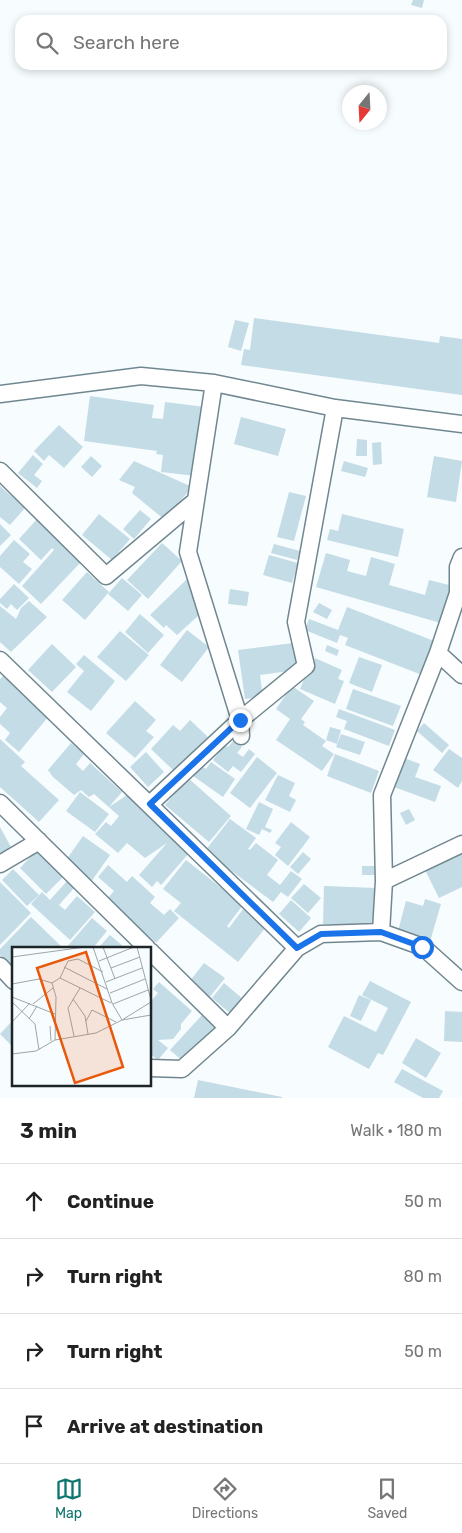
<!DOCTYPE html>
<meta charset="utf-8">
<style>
:root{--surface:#fff;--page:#f6f6f6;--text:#222;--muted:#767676;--line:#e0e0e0;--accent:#0f766e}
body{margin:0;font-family:Rubik,sans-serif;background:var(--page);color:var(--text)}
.compass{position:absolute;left:342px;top:85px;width:45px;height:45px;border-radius:50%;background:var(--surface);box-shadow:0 2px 8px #0003;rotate:198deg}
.stop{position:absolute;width:15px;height:15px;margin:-11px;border:4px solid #1a73e8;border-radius:50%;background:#fff}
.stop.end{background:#1a73e8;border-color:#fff;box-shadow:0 1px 5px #0008}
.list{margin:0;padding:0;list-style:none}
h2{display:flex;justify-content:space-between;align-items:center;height:65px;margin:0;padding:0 20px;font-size:21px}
h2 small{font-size:16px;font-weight:400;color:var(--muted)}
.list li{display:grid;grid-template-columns:32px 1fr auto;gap:15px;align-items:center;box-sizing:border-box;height:75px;padding:0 20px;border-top:1px solid var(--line)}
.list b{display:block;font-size:19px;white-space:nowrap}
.list em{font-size:16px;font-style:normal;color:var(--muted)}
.icon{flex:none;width:28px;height:28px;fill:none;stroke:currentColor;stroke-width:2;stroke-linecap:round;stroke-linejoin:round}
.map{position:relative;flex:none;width:462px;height:1098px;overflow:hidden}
.search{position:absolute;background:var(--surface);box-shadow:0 2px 8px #0003;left:15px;right:15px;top:15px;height:55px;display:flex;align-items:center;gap:12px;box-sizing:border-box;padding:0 18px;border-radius:15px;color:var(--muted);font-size:19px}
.sheet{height:365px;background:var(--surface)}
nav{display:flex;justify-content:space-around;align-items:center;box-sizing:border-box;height:70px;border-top:1px solid var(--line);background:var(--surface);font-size:14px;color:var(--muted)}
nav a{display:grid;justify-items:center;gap:2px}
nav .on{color:var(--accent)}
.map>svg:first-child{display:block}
.building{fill:#c4dce6}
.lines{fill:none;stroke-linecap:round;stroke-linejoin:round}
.minor-casing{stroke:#718790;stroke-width:19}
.minor{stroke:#fff;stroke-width:16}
.route{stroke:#1a73e8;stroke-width:6}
.inset-road{fill:none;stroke:#9fa6a8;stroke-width:1}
.view{fill:#e8590c;fill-opacity:0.15;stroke:#e8590c;stroke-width:2.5}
.inset-edge{fill:none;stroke:#1c2528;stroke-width:2.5}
</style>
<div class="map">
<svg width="462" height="1098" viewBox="0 0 462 1098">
<rect width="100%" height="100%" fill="#f7fcfe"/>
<!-- building -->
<path class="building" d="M413,0H424L422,8L411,5Z
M254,318L439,343L440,336L462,339V395L241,365L244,349L250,350Z
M235,320L249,323L241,351L228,347Z
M90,396L154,405L152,418L163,419L165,402L205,407L196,476L161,472L163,455L156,454L157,451L84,441Z
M241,417L286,429L278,456L234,444Z
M59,425L83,447L64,468L49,455L44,461L34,451Z
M357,439L367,440V456H356Z
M381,442L382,464L373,465L372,443Z
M33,455L43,464L34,475L42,481L37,488L18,473Z
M91,456L102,466L92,477L81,467Z
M434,456L462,461L456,502L427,497Z
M134,461L190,486L187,493L165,520L132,493L135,487L119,480Z
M344,461L368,468L365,477L341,471Z
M0,486L25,508L10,525L0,517Z
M289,492L306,496L294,541L277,537Z
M140,510L151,519L134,539L123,529Z
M99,514L130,539L112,560L82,535Z
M342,514L404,529L398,557L327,540L330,529L338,531Z
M37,519L82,561L41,604L22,586L54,550L52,548L41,560L19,539Z
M0,524L11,535L0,546Z
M14,540L30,554L23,562L32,569L19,584L0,567V556Z
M162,543L182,561L148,599L127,580Z
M274,544L300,551L297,560L271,553Z
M326,553L350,560L347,571L366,576L371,557L395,564L389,585L425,595L429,580L453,586L444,624L316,587Z
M269,555L298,563L292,583L263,575Z
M87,572L109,592L85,620L62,600Z
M122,578L142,595L128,611L108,594Z
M187,579L199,615L177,635L166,625L164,628L150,615Z
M14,584L29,598L17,610L11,604L7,609L0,603V599Z
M230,589L249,592L247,606L228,604Z
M29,601L47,617L11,652L0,642V606L16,619L21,608Z
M319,603L332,610L327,619L313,612Z
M347,607L434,641L422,675L345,645L348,638L340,635L337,643L305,630L309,619L338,630Z
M140,614L164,635L148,653L125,632Z
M187,630L209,647L182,682L160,665Z
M120,631L149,655L126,681L97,657Z
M293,643L297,670L260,675L263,697L245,699L238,650Z
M52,644L76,667L52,692L28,670Z
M327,645L339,650L337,656L325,651Z
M84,655L115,681L91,711L67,692L84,671L76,664Z
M359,657L382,665L372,692L349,683Z
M315,658L342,670L338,679L344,681L335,704L300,689L305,677L307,678Z
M4,675L21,689L19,691L49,716L19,752L5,740L10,733L0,724V717L7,708L0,702V679Z
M292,686L314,701L301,719L305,722L303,725L326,741L322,746L334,754L322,771L276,740L290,719L276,709Z
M353,689L401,706L393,726L346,709Z
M135,701L156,720L146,731L154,737L135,758L106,733Z
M339,709L395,730L389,746L344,729L347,721L336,717Z
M190,720L208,737L175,772L151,749L173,725L180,731Z
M424,723L449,745L442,753L417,731Z
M330,727L341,730L337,744L326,740Z
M341,734L365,742L360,755L336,747Z
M0,739L25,762L21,766L59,800L39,822L0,787Z
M234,740L242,747L237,753L243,757L249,749L255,754L241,772L233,766L228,772L213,760L225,745L228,747Z
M71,743L84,754L76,764L83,771L90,763L122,792L109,807L127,795L191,851L161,885L157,881L152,887L139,875L167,843L145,858L127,843L118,853L95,834L106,822L111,826L119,816L94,794L89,797L81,790L74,795L53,777L48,770Z
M449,749L462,758V781L458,788L433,770Z
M146,752L164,772L148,787L130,767Z
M335,754L379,771L371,793L327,776Z
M257,757L277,773L250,808L230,793Z
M404,758L420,764L415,777L441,786L435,802L394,787Z
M211,762L235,779L223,797L193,776L200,765L206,769Z
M278,775L295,783L289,796L296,800L290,812L265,800Z
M188,778L231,816L209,842L165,805Z
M80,792L109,814L95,832L66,811Z
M259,802L273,809L265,827L272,830L270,833L262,829L259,835L246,829Z
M409,809L415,820L406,825L400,813Z
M230,819L256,838L248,849L250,850L256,843L278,860L267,875L280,885L291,871L302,879L288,897L281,892L273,902L205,851Z
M291,822L310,837L288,866L275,855L281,847L275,843Z
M0,827L11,847L0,854Z
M83,836L110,855L91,882L64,863Z
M462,846V887L439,898L423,866Z
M37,850L63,877L46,894L20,868Z
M303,852L311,859L298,874L290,867Z
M186,860L243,905L227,926L229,928L243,909L266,927L238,962L174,911L181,903L163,889Z
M108,865L127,882L132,876L155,897L150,903L164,915L170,909L179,918L156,943L107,899L114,891L98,877Z
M362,866H377V875H362Z
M13,869L39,895L27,906L2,880Z
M67,881L74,888L59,905L65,910L77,896L95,912L70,940L31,904L42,892L50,900Z
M0,882L31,913L0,945Z
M304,884L321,898L308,913L291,898Z
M324,886L377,888L375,926L323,924Z
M425,899L441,904L429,945L397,935L406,901L423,906Z
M291,900L311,918L299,932L279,914Z
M31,917L63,948H14V968L0,955V949Z
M92,918L107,931L93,948H66Z
M110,935L125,948H98Z
M204,963L225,978L209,998L189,982Z
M370,981L411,1002L383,1055L378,1053L369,1069L328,1047L344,1016L376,1032L388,1008L362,995Z
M159,982L192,1011L181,1024V1029L173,1039L158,1040L168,1048L158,1060L150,1054V1002L158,993L153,989Z
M224,983L243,999L231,1014L212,998Z
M359,995L371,1000L361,1021L350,1016Z
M445,1011L462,1012V1042L444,1041Z
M202,1015L217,1029L185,1063L170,1050Z
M14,1019V1048L0,1034Z
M416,1038L441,1053L426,1078L402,1063Z
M402,1069L443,1091L439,1098H423L394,1082Z
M198,1080L282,1097V1098H194Z"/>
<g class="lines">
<!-- minor casing -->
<g class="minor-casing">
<path id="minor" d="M214,383L188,552L240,720L241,736
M0,394L141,376L214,383L335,408L462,424
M0,471L106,576L195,501
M438,653L462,675
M0,660L297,948
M0,803L147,948
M150,804L240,720L306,666L296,622L335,408
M0,864L39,841
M384,881L462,844
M381,932L423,947L462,982
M150,951L228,1028
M0,966L14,981
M150,1068L182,1069L228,1028L297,948L321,934L381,932L384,881L382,795L438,653L458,593V567L462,557"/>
</g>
<!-- minor -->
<use href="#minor" class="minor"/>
</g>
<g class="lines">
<!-- route -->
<path class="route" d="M240,720L150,804L297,948L321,934L381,932L422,947"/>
</g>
<!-- overview -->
<g transform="translate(12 947)">
<rect width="139" height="139" fill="#f7fcfe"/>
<path class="inset-road" d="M81,0L100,56L110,73L139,55M91,0L103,32M125,0L139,53M0,10L73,0M87,14L122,0M52,20L95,42M99,21L128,10M48,31L99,56M94,35L130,21M0,37L27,32L40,36M98,46L133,32M0,50L43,67M61,52L73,69L76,87M0,55L23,77L27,103M21,57L41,41M101,57L136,43M17,72L25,59M74,74L80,63L104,75M0,75L18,56M38,79L39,94M62,89L56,61L68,41M43,93L44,50L40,36L48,31L56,14L66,12L91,25M0,107L24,104L43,93L84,86L110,73L139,68"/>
<path class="view" d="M74,5L111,120L63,136L25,21Z"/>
<rect width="139" height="139" class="inset-edge"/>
</g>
</svg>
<svg class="compass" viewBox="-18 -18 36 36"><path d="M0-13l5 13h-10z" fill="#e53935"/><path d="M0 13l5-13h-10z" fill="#767676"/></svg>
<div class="stop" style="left:422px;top:947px"></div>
<div class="stop end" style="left:240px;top:720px"></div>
<div class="search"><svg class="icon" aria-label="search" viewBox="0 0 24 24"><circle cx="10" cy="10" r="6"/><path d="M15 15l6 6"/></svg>Search here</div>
</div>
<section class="sheet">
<h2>3 min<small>Walk · 180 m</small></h2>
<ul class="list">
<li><svg class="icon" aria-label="ahead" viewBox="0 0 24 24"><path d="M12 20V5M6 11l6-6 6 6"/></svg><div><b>Continue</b></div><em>50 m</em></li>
<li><svg class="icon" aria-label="right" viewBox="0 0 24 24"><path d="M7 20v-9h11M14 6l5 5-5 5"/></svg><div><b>Turn right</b></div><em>80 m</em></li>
<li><svg class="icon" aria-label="right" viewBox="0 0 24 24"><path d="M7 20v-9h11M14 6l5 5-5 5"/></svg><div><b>Turn right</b></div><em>50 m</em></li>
<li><svg class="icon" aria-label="arrive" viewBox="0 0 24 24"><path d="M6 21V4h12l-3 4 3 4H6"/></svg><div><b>Arrive at destination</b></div></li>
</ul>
</section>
<nav>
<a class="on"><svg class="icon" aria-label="map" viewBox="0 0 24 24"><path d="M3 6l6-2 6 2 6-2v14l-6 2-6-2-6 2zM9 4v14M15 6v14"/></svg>Map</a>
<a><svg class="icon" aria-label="directions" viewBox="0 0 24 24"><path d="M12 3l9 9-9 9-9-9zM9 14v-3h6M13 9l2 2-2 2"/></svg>Directions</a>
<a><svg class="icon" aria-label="saved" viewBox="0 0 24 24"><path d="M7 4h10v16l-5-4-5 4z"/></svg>Saved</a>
</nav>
